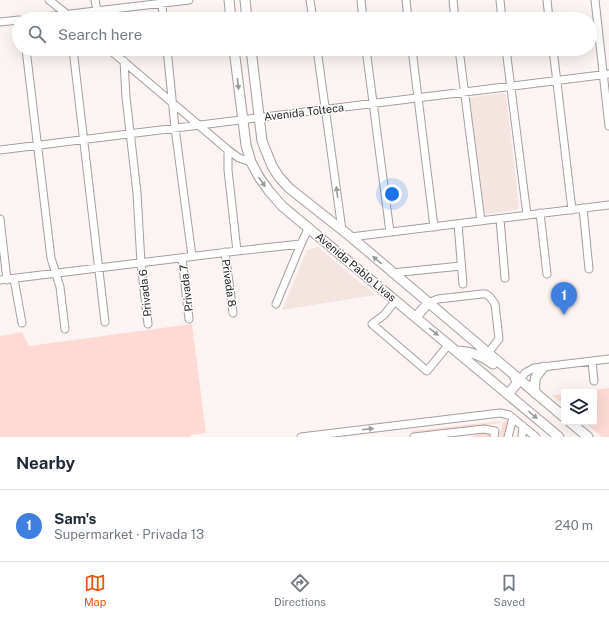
<!DOCTYPE html>
<meta charset="utf-8">
<style>
:root{--surface:#fff;--page:#f2f2f3;--text:#1f2937;--muted:#747a83;--line:#e0e1e3;--accent:#ea580c}
body{margin:0;font-family:"Public Sans",sans-serif;background:var(--page);color:var(--text)}
.controls{position:absolute;right:12px;bottom:12px;display:grid;overflow:hidden;border-radius:4px;box-shadow:0 4px 16px #0002}
.controls button{width:36px;height:36px;display:grid;place-items:center;padding:0;border:0;border-bottom:1px solid var(--line);background:var(--surface);color:var(--text);font:20px sans-serif}
.you{position:absolute;left:392px;top:194px;width:14px;height:14px;margin:-10px;border:3px solid #fff;border-radius:50%;background:#1a73e8;box-shadow:0 0 0 6px #1a73e833}
.badge{display:grid;place-items:center;width:26px;height:26px;border-radius:50%;background:var(--accent);color:#fff;font-size:13px;font-weight:700}
.pin{position:absolute;translate:-50% -33px;filter:drop-shadow(0 1px 2px #0008)}
.pin::after{content:'';position:absolute;top:21px;width:14px;height:12px;background:inherit;clip-path:polygon(0 0,100% 0,50% 100%)}
.list{margin:0;padding:0;list-style:none}
h2{display:flex;justify-content:space-between;align-items:center;height:52px;margin:0;padding:0 16px;font-size:17px}
h2 small{font-size:13px;font-weight:400;color:var(--muted)}
.list li{display:grid;grid-template-columns:26px 1fr auto;gap:12px;align-items:center;box-sizing:border-box;height:72px;padding:0 16px;border-top:1px solid var(--line)}
.list b{display:block;font-size:15px;white-space:nowrap}
.list p{margin:0;font-size:13px;white-space:nowrap;color:var(--muted)}
.list em{font-size:13px;font-style:normal;color:var(--muted)}
.icon{flex:none;width:22px;height:22px;fill:none;stroke:currentColor;stroke-width:2;stroke-linecap:round;stroke-linejoin:round}
.map{position:relative;flex:none;width:609px;height:437px;overflow:hidden}
.search{position:absolute;background:var(--surface);box-shadow:0 4px 16px #0002;left:12px;right:12px;top:12px;height:44px;display:flex;align-items:center;gap:10px;box-sizing:border-box;padding:0 14px;border-radius:22px;color:var(--muted);font-size:15px}
.sheet{height:124px;background:var(--surface)}
nav{display:flex;justify-content:space-around;align-items:center;box-sizing:border-box;height:56px;border-top:1px solid var(--line);background:var(--surface);font-size:11px;color:var(--muted)}
nav a{display:grid;justify-items:center;gap:2px}
nav .on{color:var(--accent)}
.map>svg:first-child{display:block}
.built{fill:#f5e5e1}
.green{fill:#fddbd4}
.lines{fill:none;stroke-linecap:round;stroke-linejoin:round}
.minor-casing{stroke:#a59e9d;stroke-width:9}
.major-casing{stroke:#a59e9d;stroke-width:11}
.minor{stroke:#fff;stroke-width:7}
.major{stroke:#fff;stroke-width:9}
.oneway{fill:#9c9b9b}
.labels{text-anchor:middle;dominant-baseline:central;stroke-width:3;stroke-linejoin:round;paint-order:stroke}
.street-label{font-size:11px;fill:#242121;stroke:#fff}
</style>
<div class="map">
<svg width="609" height="437" viewBox="0 0 609 437">
<rect width="100%" height="100%" fill="#fbf4f2"/>
<!-- built -->
<path class="built" d="M503,93L506,95L519,207L517,210L486,214L484,212L470,99L472,97Z
M318,247L375,295L282,310L307,250Z"/>
<!-- green -->
<path class="green" d="M192,324L206,433L190,435L191,437H0V336L22,332L29,346Z
M609,388V437H602L584,422H594V392H578Z
M564,394V405L552,395Z
M507,420L510,423L506,437H499L503,422Z
M502,421L501,423L411,435L412,431Z
M491,429V437H470Z"/>
<g class="lines">
<!-- minor casing -->
<g class="minor-casing">
<path id="minor" d="M49,0L73,19
M95,0L97,10
M310,0L313,19
M361,0L363,19
M406,0L408,19
M453,0L455,19
M500,0L502,19
M547,0L549,19
M595,0L609,126
M162,3L163,19
M28,19L189,0
M0,22L19,20
M26,49L51,258L60,287L65,329
M73,49L105,322
M109,49L228,150L239,158L251,162
M167,49L175,128L192,256
M317,49L342,230
M366,49L390,232
M412,49L434,227
M459,49L481,221
M506,49L527,215
M553,49L572,210
M124,61L126,97L137,193L141,263L148,324
M0,150L609,74
M228,150V170L237,251
M583,208L589,269
M540,213L547,274
M0,219L7,280
M500,219L505,278
M458,224L463,284
M351,237L609,205
M225,252L233,313
M182,258L189,319
M392,273L461,266
M14,279L22,323
M0,280L237,251L301,244L309,227
M396,300L384,315L372,324L427,371L449,344
M428,303L438,299L482,294H486L490,297L495,304L499,339L488,353
M276,304L301,244
M592,361L594,381
M520,380L525,373L534,368L609,359
M301,437L500,413L509,415L536,437
M414,437L484,429L495,431L494,437
M508,437L513,418
M522,437L523,426"/>
</g>
<!-- major casing -->
<g class="major-casing">
<path id="major" d="M229,0L231,19
M245,0L247,19
M234,49L246,145L251,162L259,177L269,191L282,206L559,437
M251,49L262,141L272,166L279,177L289,188L351,237L564,417
M416,317L428,303
M457,351C472,352 481,355 493,364
M535,393C534,379 534,377 544,367
M508,394L520,380L515,378
M570,422L588,437"/>
</g>
<!-- minor -->
<use href="#minor" class="minor"/>
<!-- major -->
<use href="#major" class="major"/>
</g>
<!-- one-way arrows -->
<defs><path id="oneway-solid" d="M-6-.8H1V-3.2L6.5 0L1 3.2V.8H-6Z"/></defs>
<g class="oneway">
<use href="#oneway-solid" transform="translate(238 84) rotate(84)"/>
<use href="#oneway-solid" transform="translate(262 182) rotate(55)"/>
<use href="#oneway-solid" transform="translate(337 192) rotate(-97)"/>
<use href="#oneway-solid" transform="translate(377 260) rotate(-140)"/>
<use href="#oneway-solid" transform="translate(434 332) rotate(39)"/>
<use href="#oneway-solid" transform="translate(533 415) rotate(40)"/>
<use href="#oneway-solid" transform="translate(368 429) rotate(-7)"/>
</g>
<g class="labels">
<!-- street labels -->
<g class="street-label">
<text transform="translate(304 112) rotate(-7)">Avenida Tolteca</text>
<text transform="translate(356 267) rotate(40)">Avenida Pablo Livas</text>
<text transform="translate(229 283) rotate(82)">Privada 8</text>
<text transform="translate(186 288) rotate(-97)">Privada 7</text>
<text transform="translate(145 293) rotate(-96)">Privada 6</text>
</g>
</g>
</svg>
<div class="controls">
<button><svg class="icon" aria-label="layers" viewBox="0 0 24 24"><path d="M12 4l9 5-9 5-9-5zM3 14l9 5 9-5"/></svg></button>
</div>
<div class="you"></div>
<div class="pin badge" style="left:564px;top:315px;background:#3f7fe0">1</div>
<div class="search"><svg class="icon" aria-label="search" viewBox="0 0 24 24"><circle cx="10" cy="10" r="6"/><path d="M15 15l6 6"/></svg>Search here</div>
</div>
<section class="sheet">
<h2>Nearby<small></small></h2>
<ul class="list">
<li><span class="badge" style="background:#3f7fe0">1</span><div><b>Sam's</b><p>Supermarket · Privada 13</p></div><em>240 m</em></li>
</ul>
</section>
<nav>
<a class="on"><svg class="icon" aria-label="map" viewBox="0 0 24 24"><path d="M3 6l6-2 6 2 6-2v14l-6 2-6-2-6 2zM9 4v14M15 6v14"/></svg>Map</a>
<a><svg class="icon" aria-label="directions" viewBox="0 0 24 24"><path d="M12 3l9 9-9 9-9-9zM9 14v-3h6M13 9l2 2-2 2"/></svg>Directions</a>
<a><svg class="icon" aria-label="saved" viewBox="0 0 24 24"><path d="M7 4h10v16l-5-4-5 4z"/></svg>Saved</a>
</nav>
